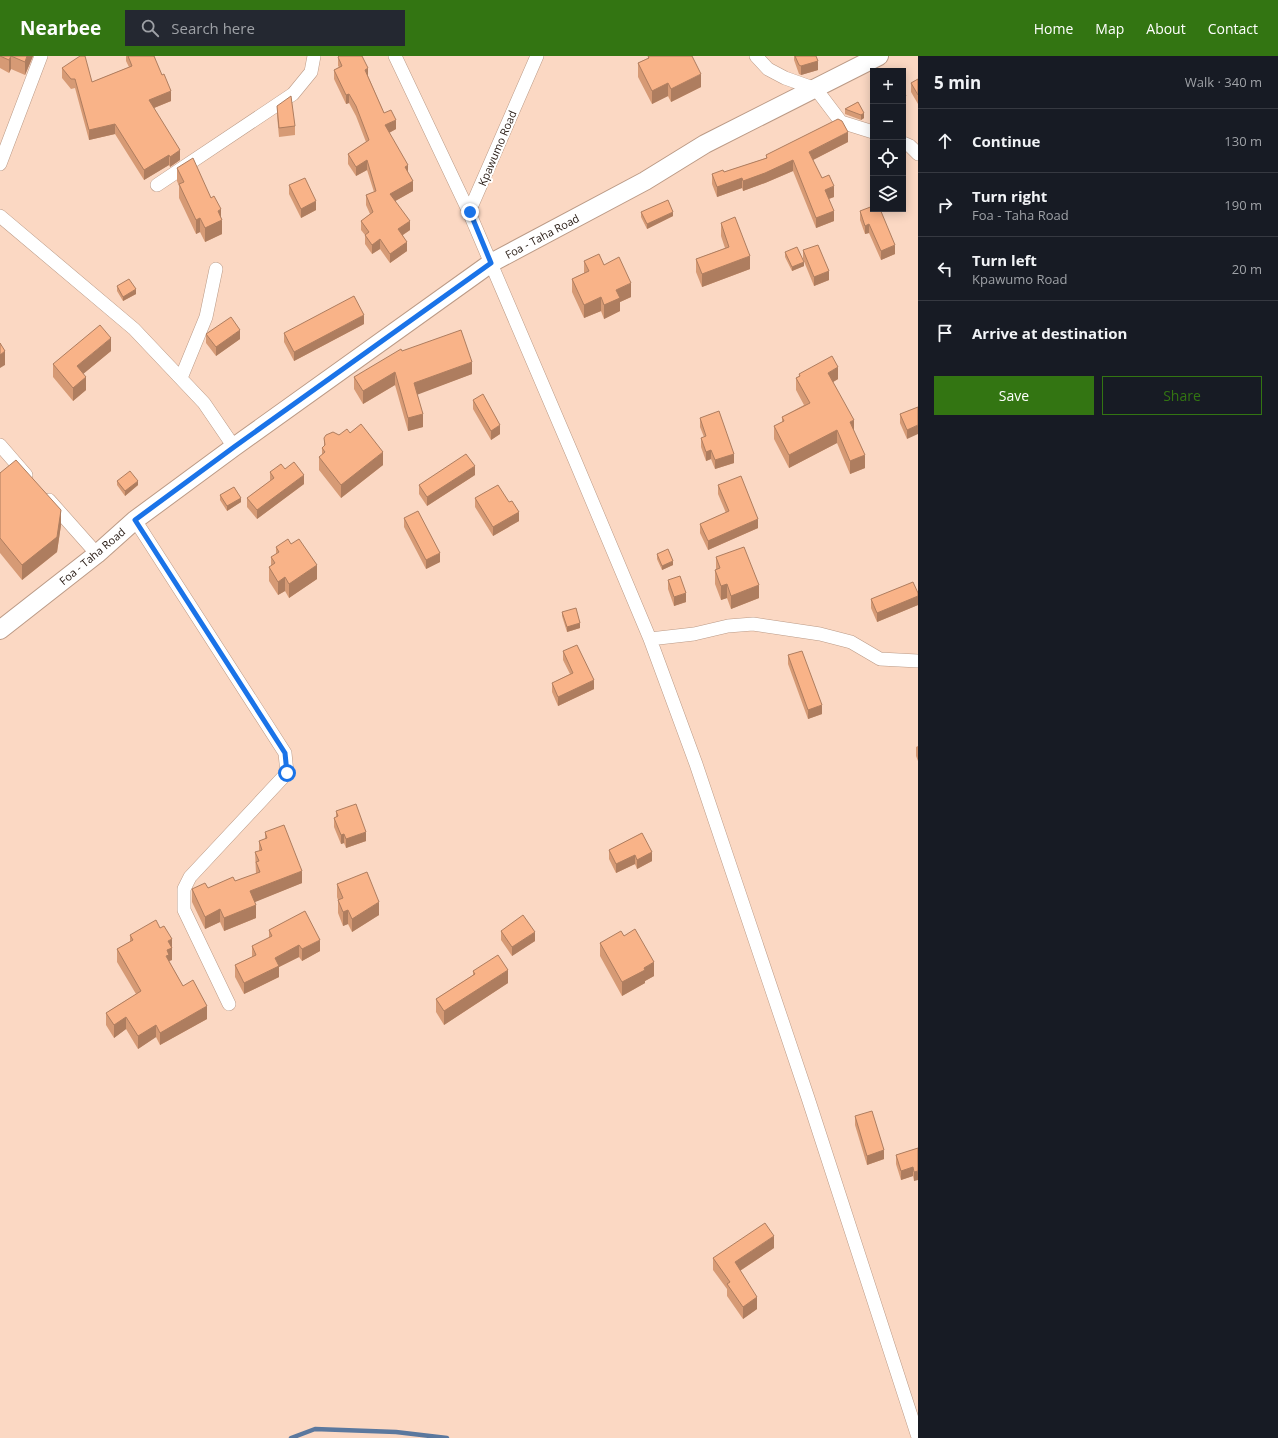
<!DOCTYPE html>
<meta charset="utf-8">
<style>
:root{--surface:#171b24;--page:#242831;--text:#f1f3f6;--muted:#9ea1a6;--line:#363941;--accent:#337512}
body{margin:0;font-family:"Open Sans",sans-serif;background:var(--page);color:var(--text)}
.controls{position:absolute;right:12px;top:12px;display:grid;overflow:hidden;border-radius:0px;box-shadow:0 2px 10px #0003}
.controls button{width:36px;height:36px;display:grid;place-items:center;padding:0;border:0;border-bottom:1px solid var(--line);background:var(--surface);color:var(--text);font:20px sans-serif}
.stop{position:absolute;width:12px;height:12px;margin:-9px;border:3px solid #1a73e8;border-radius:50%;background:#fff}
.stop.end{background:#1a73e8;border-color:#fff;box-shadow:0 1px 4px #0008}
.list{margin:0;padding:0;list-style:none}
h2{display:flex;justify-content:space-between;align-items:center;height:52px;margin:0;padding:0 16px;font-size:17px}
h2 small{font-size:13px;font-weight:400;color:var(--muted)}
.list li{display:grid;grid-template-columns:26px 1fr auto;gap:12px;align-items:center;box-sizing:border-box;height:64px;padding:0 16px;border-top:1px solid var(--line)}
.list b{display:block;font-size:15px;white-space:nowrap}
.list p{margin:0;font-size:13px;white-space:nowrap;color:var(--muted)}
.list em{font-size:13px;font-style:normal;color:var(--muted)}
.actions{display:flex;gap:8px;padding:12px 16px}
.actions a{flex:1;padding:9px 0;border:1px solid var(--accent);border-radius:0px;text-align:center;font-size:14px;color:var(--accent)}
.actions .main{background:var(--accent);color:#fff}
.icon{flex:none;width:22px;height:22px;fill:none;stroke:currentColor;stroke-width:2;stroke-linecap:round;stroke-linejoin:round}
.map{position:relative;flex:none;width:918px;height:1382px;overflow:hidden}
header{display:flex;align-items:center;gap:24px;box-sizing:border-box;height:56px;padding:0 20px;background:var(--accent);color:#fff}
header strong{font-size:19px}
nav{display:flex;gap:22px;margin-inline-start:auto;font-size:14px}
.search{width:280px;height:36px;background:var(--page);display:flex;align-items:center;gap:10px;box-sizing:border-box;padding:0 14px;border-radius:0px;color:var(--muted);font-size:15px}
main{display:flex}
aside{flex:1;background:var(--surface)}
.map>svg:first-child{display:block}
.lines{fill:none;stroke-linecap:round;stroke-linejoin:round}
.stream{stroke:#5b789e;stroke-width:4.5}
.street-casing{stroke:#bb9a86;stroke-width:14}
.secondary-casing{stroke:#bb9a86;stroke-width:20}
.street{stroke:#fff;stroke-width:13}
.secondary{stroke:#fff;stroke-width:18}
.wall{fill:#d69a75}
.shaded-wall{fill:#ae7d5f}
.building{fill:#f9b388;stroke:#ae7d5f}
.route{stroke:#1a73e8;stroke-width:5}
.labels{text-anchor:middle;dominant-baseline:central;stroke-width:4;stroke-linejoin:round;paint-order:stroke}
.street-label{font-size:11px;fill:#261912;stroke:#fff}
</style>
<header>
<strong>Nearbee</strong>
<div class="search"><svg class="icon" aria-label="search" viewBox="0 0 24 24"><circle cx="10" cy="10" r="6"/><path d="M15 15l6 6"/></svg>Search here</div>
<nav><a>Home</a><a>Map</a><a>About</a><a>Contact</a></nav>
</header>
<main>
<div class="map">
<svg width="918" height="1382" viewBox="0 0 918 1382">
<rect width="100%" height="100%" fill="#fbd8c3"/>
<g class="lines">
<!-- stream -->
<path class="stream" d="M291,1382L315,1373L396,1376L447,1382"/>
<!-- street casing -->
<g class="street-casing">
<path id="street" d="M395,0L469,156
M537,0L469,156L574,402L650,583L696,708L808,1042L918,1381
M756,0L768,13L785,22L816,33L841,66L873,76
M903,87L910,90L918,98
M0,108L41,0
M157,129L293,38L311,16L314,0
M0,160L134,273L204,347L234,391
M181,322L206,261L216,213
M0,389L26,419
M49,444L97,498
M135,464L285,697L287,717L190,821L184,833V854L229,948
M650,583L694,578L728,570L753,568L820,578L851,586L880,603L918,605"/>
</g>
<!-- secondary casing -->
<g class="secondary-casing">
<path id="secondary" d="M0,574L97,498L135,464L234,391L491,207L645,125L705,88L879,0"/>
</g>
<!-- street -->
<use href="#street" class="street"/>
<!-- secondary -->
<use href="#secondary" class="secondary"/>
</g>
<!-- wall -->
<path class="wall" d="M0,0H33L25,19L11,13L9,17L0,12Z
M126,0H154L171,45L154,52L180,104L170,111L169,109L144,124L115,78L89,84L75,32L71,33L62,22V12L92,26L129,11L126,5Z
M648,0L701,31L671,46L668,40L652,48L638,21V7L648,2Z
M794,0H816L818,14L801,19L799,18L794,4Z
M338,1L368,20L384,57L396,73L389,77L408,116L413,135L395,145L410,174L403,179L407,195L390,207L380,193L372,198L365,188V179L361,174V165L370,158L366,149V139L374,136L367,114L356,120L348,108V98L366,86L356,60L349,47L346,48L334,23V14L339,11L338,10Z
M918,23V48L911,36V27Z
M858,46L864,62L861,64L845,58V53Z
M277,50L295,70V79L279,81L277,59Z
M848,86L813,104L822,122L834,141L829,143L834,165L816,172L793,115L765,127L743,135L742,132L717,141L712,128V118L724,116L766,102V99Z
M177,112L221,161L222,178L205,186L200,176L196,178L179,142V130L177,125Z
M289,129L316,154L301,162L289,138Z
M860,155L895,198L881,204L869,177L865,178L860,164Z
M641,156L673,160L647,173L641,161Z
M721,167L750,213L702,231L696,216V203L725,192L721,180Z
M803,194L829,224L814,230L803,203Z
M785,196L804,210L792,215L785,201Z
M584,205L604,209L631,241L620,246V255L604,263L601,255L584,262L572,236V223L584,217Z
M117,230L136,238L123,245L117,235Z
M364,268L294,305L284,286V277Z
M206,278L240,283L216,300L206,287Z
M111,295L83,318L86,334L73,345L53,321V308Z
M402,295L472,318L417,338L423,371L408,375L395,329L363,348L354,333V321Z
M799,318L838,323L833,326L854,376L865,412L850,418L837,387L789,412L774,383V370L782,366V361L804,349L796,334V322L799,320Z
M473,344L500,378L491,384L473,353Z
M918,351L907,383L900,367V358Z
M700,362L734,407L715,413L711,403L706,405L701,391V382L704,381L700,371Z
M350,377L383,409L341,442L319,414V401L322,399V392L324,390V382Z
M285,413L304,428L257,463L247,451V442L270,425V416Z
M0,417L61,469L57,496L22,524L0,497Z
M475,419L427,450L419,438V429Z
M117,425L138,429L125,440L117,429Z
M718,429L758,472L708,494L700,477V468L726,457L718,438Z
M220,439L241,446L227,455L220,444Z
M475,442L509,446L519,465L493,480L475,451Z
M404,462L440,506L426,513L404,471Z
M276,491L317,523L289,542L285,535L278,539L269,525V511L271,510V501L276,498Z
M657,498L673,509L662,514L657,503Z
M716,501L759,542L731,553L727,542L721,544L715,528V514H716Z
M668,524L686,546L674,550L668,533Z
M918,537V549L877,566L871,552V543Z
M562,556L580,572L567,576L562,560Z
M563,595L594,633L558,650L552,636V627L570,618L563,604Z
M788,599L822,658L808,663L788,608Z
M918,690V705L916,700V691Z
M336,755L366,785L346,792L344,787L341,788L334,771V762L336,761Z
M265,776L302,827L254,846L256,862L224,875L220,866L205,873L192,846V833L208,832L235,825L256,818L255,796L259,795V785L265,783Z
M642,777L652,805L637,813L635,808L616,817L609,803V794Z
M337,828L379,859L352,876L348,868L343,870L338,857V844L337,841Z
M269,874L320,895L302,905L299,901L279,911V921L244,938L235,921V909L252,901V890L269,882Z
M501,875L535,885L512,900L501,884Z
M130,879L172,904L169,905L183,930L207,963L160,989L156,981L138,993L126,973L114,982L106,969V957L136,938L117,906V893L130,886Z
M624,880L654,920L645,925V927L622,940L600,900V887Z
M473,915L508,927L444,969L436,956V943L473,919Z
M855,1060L884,1103L867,1109L855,1069Z
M918,1092L914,1125L913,1120L901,1124L896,1108V1099Z
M774,1192L740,1215L757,1253L743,1263L727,1240V1233L713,1214V1202Z"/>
<!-- shaded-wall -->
<path class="shaded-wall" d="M11,0V13L9,17V4Z
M27,0H33L25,19V6Z
M818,5V14L801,19V10Z
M368,12V22L365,14Z
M701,18V31L671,46V33Z
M668,27V40L652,48V35Z
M171,35V45L149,54V44Z
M349,38V47L346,48V39Z
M906,40V45L903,47V42Z
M864,57V62L861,64V59Z
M396,64V73L385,79V69Z
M115,68V78L89,84V74Z
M848,76V86L809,106V96Z
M180,94V104L170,111V101Z
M169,99V109L144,124V114Z
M367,104V114L356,120V111Z
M793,104V115L765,127L743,135V125Z
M408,109V118L405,111Z
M742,122V132L717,141V131Z
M413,125V135L390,148V138Z
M834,130V141L825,144V134Z
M316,145V154L301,162V153Z
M221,153V165L222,164V178L205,186V172L218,155Z
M834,155V165L816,172V162Z
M673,156V160L647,173V168Z
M200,162V176L196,178V164Z
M410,165V174L398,182V173Z
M869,168V177L865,178V170Z
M380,183V193L372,198V189Z
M407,186V195L390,207V198Z
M895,189V198L881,204V195Z
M750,200V213L702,231V218Z
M804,206V210L792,215V211Z
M829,215V224L814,230V221Z
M631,227V241L620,246V255L604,263V249L616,234Z
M136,233V238L123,245V241Z
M601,241V255L584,262V249Z
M364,259V268L294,305V296Z
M240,274V283L216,300V291Z
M111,282V295L77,323V310Z
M5,295V309L0,312V299Z
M472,306V318L414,340V327Z
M838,311V323L828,329V317Z
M395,316V329L363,348V335Z
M86,321V334L73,345V332Z
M423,358V371L408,375V362Z
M854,364V376L850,366Z
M500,369V378L491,384V375Z
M918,369V378L907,383V374Z
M837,374V387L789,412V399Z
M711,394V403L706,405V396Z
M383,396V409L341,442V429Z
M734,398V407L715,413V404Z
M865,399V412L850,418V405Z
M475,410V419L427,450V441Z
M304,419V428L257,463V454Z
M138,425V429L125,440V435Z
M241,442V446L227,455V450Z
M61,454V469L57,496L22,524V509Z
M519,456V465L493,480V471Z
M758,463V472L708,494V485Z
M440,497V506L426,513V504Z
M673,505V509L662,514V510Z
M317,509V523L289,542V528Z
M285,521V535L278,539V526Z
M727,528V542L721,544V530Z
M759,529V542L731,553V540Z
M686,537V546L674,550V541Z
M918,540V549L877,566V557Z
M580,567V572L567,576V571Z
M594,624V633L558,650V641Z
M822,649V658L808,663V654Z
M366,776V785L346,792V783Z
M344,778V787L341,788V779Z
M652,796V805L637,813V804Z
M635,799V808L616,817V808Z
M302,815V827L250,848V835Z
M379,846V859L352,876V863Z
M256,849V862L224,875V862Z
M220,853V866L205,873V861Z
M348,854V868L343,870V856Z
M535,876V885L512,900V891Z
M172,883V904L169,905L166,913L167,894L168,885Z
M320,884V895L302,905V893Z
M299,889V901L279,911V921L244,938V927L275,902Z
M654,906V920L645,925V927L622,940V926L644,912Z
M508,914V927L444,969V955Z
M207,950V963L160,989V977Z
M126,961V973L114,982V969Z
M156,969V981L138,993V980Z
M884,1094V1103L867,1109V1100Z
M913,1111V1120L901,1124V1115Z
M918,1115V1124L914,1125V1116Z
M774,1180V1192L735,1218V1206Z
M757,1241V1253L743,1263V1251Z"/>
<!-- building -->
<path class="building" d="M0,0H27L25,6L11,0L9,4Z
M80,0H85L92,26L132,10L128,0H154L162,19L164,18L171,35L149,44L180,94L170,101L169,99L144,114L115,68L89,74L75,23H71L62,12Z
M339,0H362L368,12L365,14L384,57L391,54L396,64L385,69L408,109L405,111L413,125L390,138L410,165L398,173L407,186L390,198L380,183L372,189L365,179L369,176L361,165L373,156L366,139L376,135L367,104L356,111L348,98L369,84L356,50L349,38L346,39L334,14L342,10L338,1Z
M648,0H692L701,18L671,33L668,27L652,35L638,7L649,2Z
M795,0H816L818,5L801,10L799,9Z
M918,23V39L911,27Z
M903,34L906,40L903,42Z
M291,40L295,70L279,72L277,50Z
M858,46L864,57L861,59L845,53Z
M838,63L842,65L848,76L809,96L822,122L829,119L834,130L825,134L834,155L816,162L793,104L765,117L743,125L742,122L717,131L712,118L723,114L724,116L767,102L766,99Z
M193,102L211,142L214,140L221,153L218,155L222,164L205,172L200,162L196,164L179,128L184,126L177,112Z
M305,122L316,145L301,153L289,129Z
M668,144L673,156L647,168L641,156Z
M873,150V153H880L895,189L881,195L869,168L865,170L860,155Z
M735,161L750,200L702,218L696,203L729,191L721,167Z
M818,189L829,215L814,221L803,194Z
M797,191L804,206L792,211L785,196Z
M599,198L604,209L619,201L631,227L616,234L620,242L604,249L601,241L584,249L572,223L589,215L584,205Z
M129,223L136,233L123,241L117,230Z
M354,240L364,259L294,296L284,277Z
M231,261L240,274L216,291L206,278Z
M100,269L111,282L77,310L86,321L73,332L53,308Z
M461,274L472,306L414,327L423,358L408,362L395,316L363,335L354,321L401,293L402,295Z
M0,287L5,295L0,299Z
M832,300L838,311L828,317L854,364L850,366L865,399L850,405L837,374L789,399L774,370L784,365L782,361L810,347L796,322L800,320L799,318Z
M483,338L500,369L491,375L473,344Z
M918,351V369L907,374L900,358Z
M719,355L734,398L715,404L711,394L706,396L701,382L706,380L700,362Z
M361,368L383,396L341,429L319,401L325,396L322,392L325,389L324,382L326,379L333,376L339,379L347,373L350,377Z
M466,398L475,410L427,441L419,429Z
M16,404L61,454L57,481L22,509L0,482V417Z
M294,406L304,419L257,454L247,442L274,422L270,416L281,408L285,413Z
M130,415L138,425L125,435L117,425Z
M741,420L758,463L708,485L700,468L729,455L718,429Z
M498,429L509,446L512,445L519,456L493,471L475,442Z
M234,431L241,442L227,450L220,439Z
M418,455L440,497L426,504L404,462Z
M288,483L291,488L299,483L317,509L289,528L285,521L278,526L269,511L275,507L271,501L279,496L276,491Z
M744,491L759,529L731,540L727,528L721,530L715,514L720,512L716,501Z
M668,493L673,505L662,510L657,498Z
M680,520L686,537L674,541L668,524Z
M913,526L918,537V540L877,557L871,543Z
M576,552L580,567L567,571L562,556Z
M577,589L594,624L558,641L552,627L573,617L563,595Z
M802,595L822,649L808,654L788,599Z
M356,748L366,776L346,783L344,778L341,779L334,762L338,760L336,755Z
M284,769L302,815L250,835L256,849L224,862L220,853L205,861L192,833L205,827L208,832L233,821L235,825L260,816L256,806L259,805L255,796L262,794L259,785L267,782L265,776Z
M642,777L652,796L637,804L635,799L616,808L609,794Z
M367,816L379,846L352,863L348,854L343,856L338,844L343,842L337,828Z
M305,855L320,884L302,893L299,889L275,902L279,910L244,927L235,909L256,899L252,890L272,880L269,874Z
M523,859L535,876L512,891L501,875Z
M156,864L160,872L164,870L172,883L168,885L172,892L167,894L169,899L166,900L183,930L193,924L207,950L160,977L156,969L138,980L126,961L114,969L106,957L141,935L117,893L133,884L130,879Z
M635,873L654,906L644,912L645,914L622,926L600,887L621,875L624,880Z
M498,899L508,914L444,955L436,943L475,918L473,915Z
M872,1055L884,1094L867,1100L855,1060Z
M918,1092V1115L914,1116L913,1111L901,1115L896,1099Z
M765,1167L774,1180L735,1206L757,1241L743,1251L727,1228L730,1226L713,1202Z"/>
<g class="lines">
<!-- route -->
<path class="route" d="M287,717L285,697L135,464L234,391L491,207L470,156"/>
</g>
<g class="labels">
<!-- street labels -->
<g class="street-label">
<text transform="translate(497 92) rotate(-67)">Kpawumo Road</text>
<text transform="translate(542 180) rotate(-28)">Foa - Taha Road</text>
<text transform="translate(92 500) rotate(-40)">Foa - Taha Road</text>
</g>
</g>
</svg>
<div class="controls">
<button>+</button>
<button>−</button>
<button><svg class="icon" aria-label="locate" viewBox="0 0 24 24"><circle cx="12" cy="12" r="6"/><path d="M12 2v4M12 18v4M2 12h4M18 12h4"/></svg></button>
<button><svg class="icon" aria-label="layers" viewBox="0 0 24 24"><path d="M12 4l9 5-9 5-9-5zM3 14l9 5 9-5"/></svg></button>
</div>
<div class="stop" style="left:287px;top:717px"></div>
<div class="stop end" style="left:470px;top:156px"></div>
</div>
<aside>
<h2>5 min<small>Walk · 340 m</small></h2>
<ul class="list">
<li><svg class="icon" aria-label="ahead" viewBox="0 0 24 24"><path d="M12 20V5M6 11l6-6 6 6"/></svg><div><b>Continue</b></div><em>130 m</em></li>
<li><svg class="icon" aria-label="right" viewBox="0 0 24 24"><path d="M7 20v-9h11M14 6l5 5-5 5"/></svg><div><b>Turn right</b><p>Foa - Taha Road</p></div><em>190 m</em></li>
<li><svg class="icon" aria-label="left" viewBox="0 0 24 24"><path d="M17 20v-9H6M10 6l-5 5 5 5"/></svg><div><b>Turn left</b><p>Kpawumo Road</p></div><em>20 m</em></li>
<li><svg class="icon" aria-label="arrive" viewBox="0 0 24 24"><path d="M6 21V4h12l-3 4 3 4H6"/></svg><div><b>Arrive at destination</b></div></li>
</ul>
<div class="actions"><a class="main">Save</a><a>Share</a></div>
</aside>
</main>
